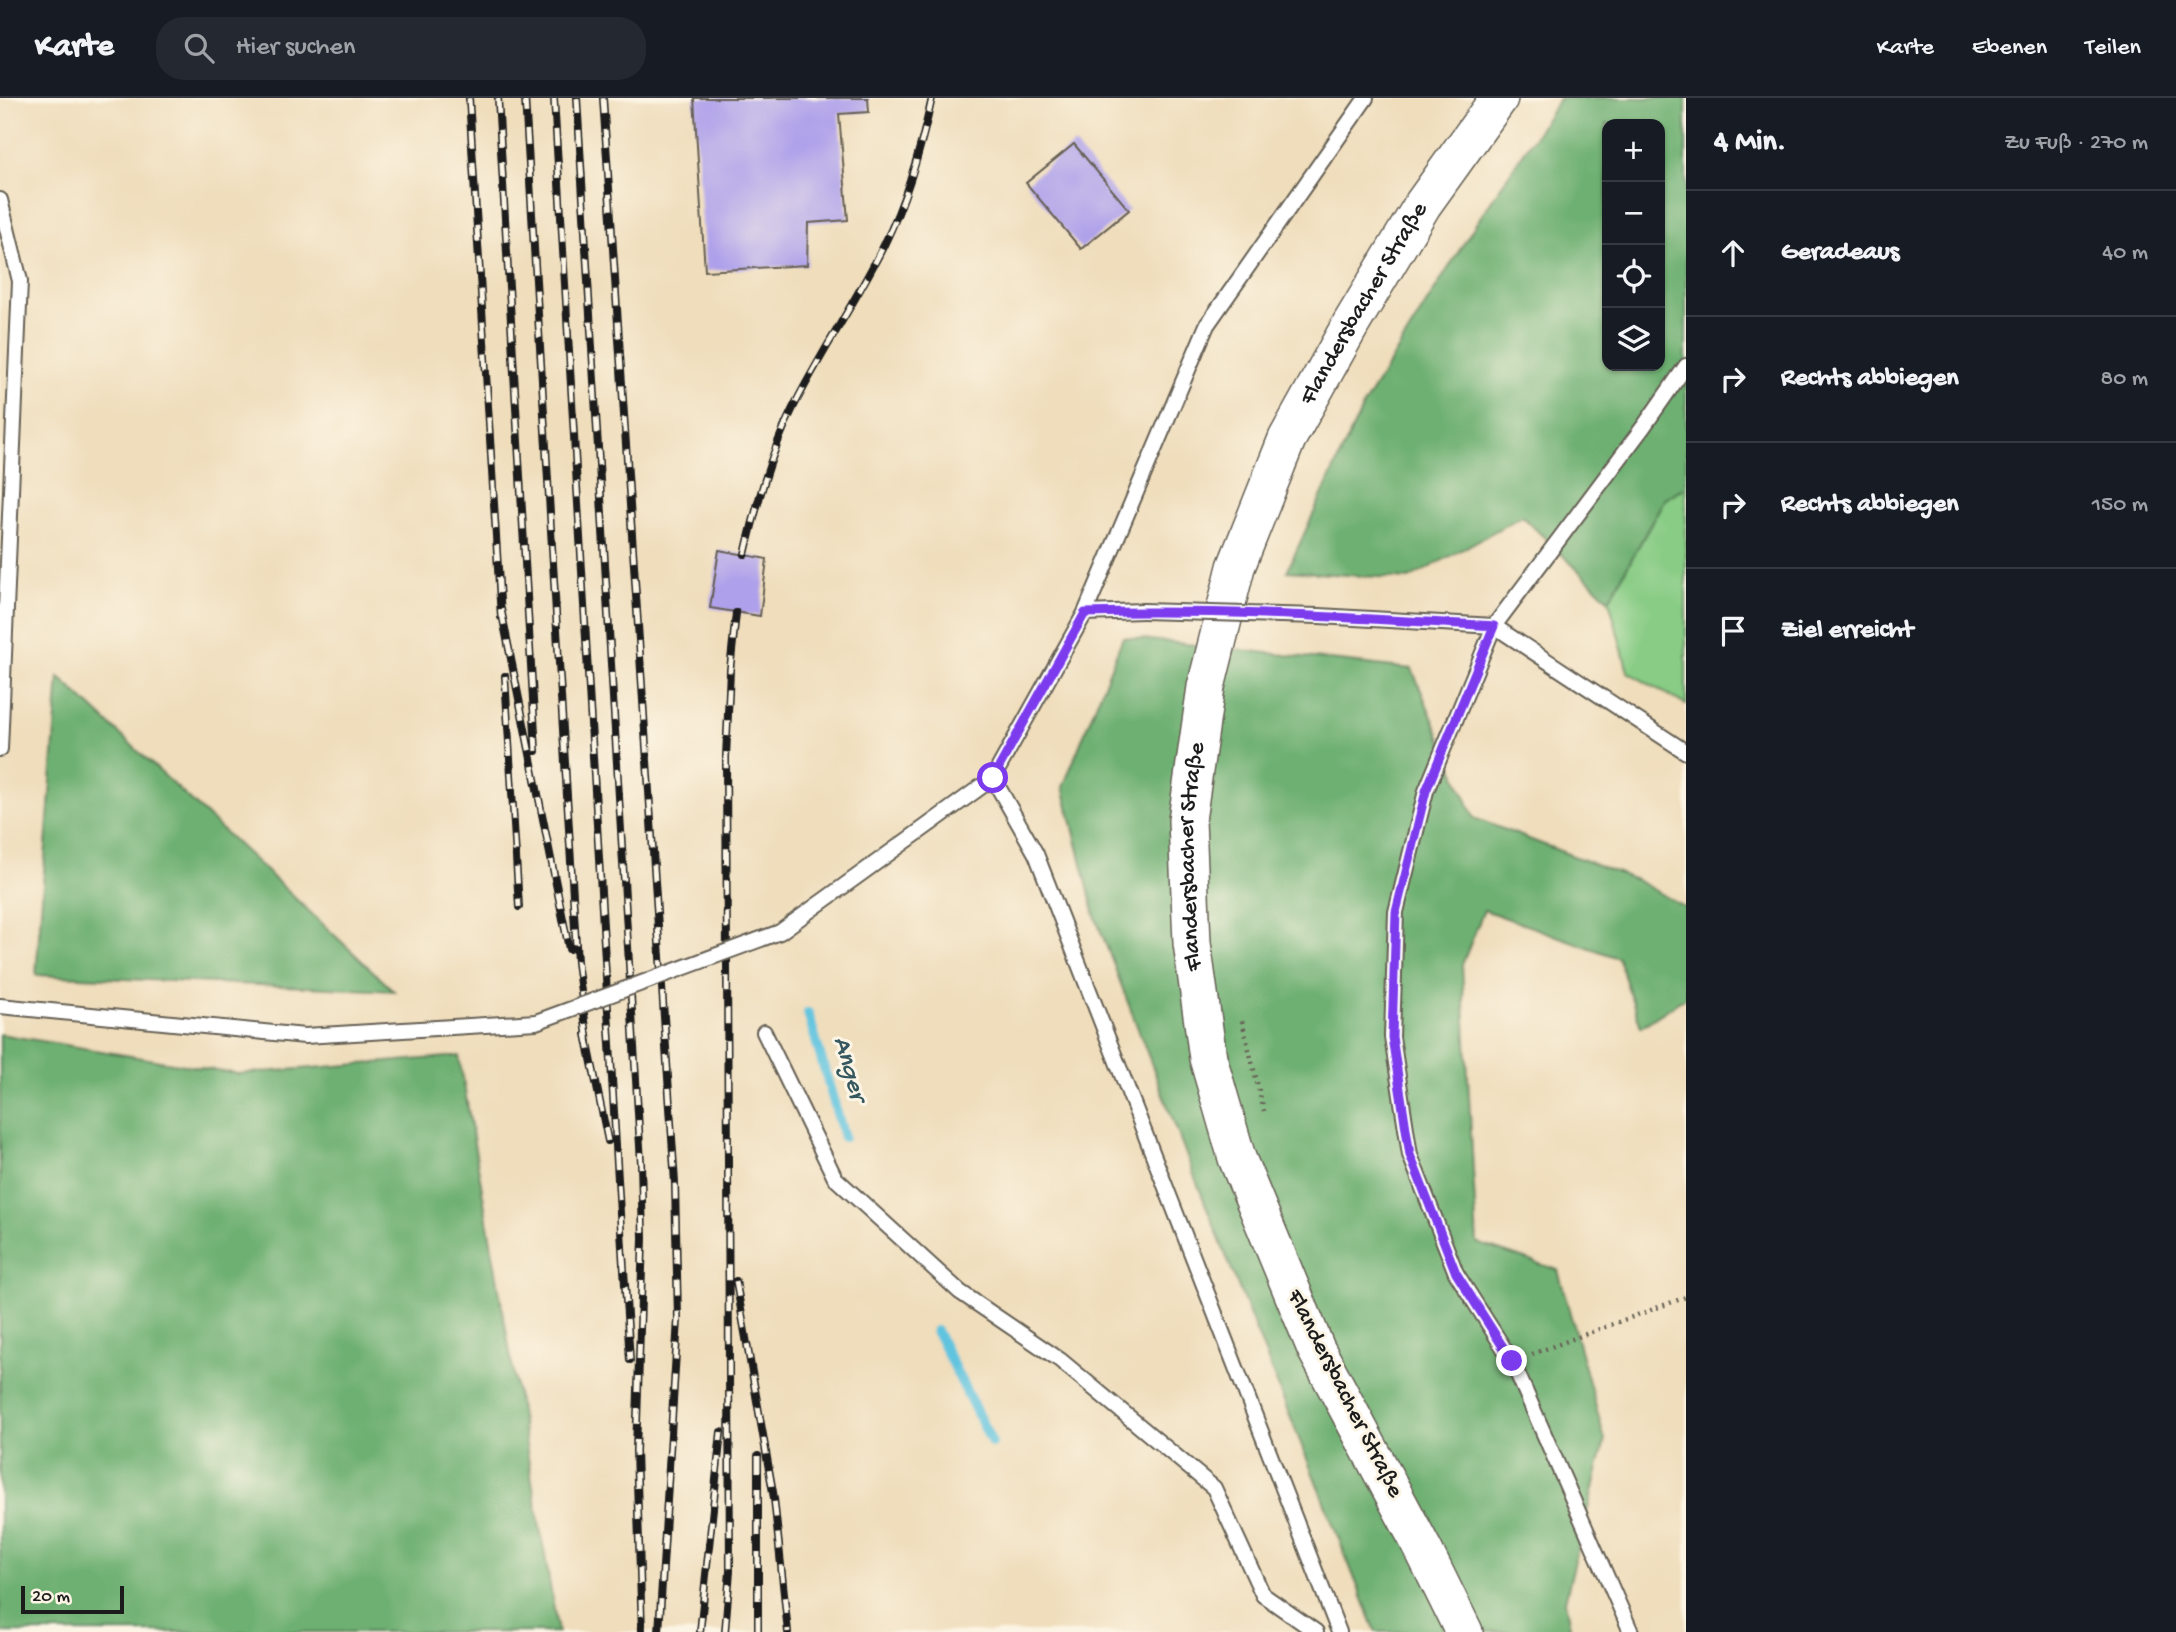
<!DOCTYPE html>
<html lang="de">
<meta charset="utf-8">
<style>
:root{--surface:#171b24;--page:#242831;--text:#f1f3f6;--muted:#9ea1a6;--line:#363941}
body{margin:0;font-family:"Gochi Hand",sans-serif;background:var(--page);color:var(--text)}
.controls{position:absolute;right:21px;top:21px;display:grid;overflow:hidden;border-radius:14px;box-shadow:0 2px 5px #0004}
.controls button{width:63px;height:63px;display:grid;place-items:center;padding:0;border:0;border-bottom:2px solid var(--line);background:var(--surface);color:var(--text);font:35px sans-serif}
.scale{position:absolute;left:21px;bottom:18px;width:103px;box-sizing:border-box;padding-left:7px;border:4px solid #1c1c1c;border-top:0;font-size:19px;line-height:24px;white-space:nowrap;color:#1c1c1c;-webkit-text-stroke:5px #fcf5e5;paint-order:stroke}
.stop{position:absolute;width:21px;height:21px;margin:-16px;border:5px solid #7c3aed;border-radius:50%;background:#fff}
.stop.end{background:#7c3aed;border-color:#fff;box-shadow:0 2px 7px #0008}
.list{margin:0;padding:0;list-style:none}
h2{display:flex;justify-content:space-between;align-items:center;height:91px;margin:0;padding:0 28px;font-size:30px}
h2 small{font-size:23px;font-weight:400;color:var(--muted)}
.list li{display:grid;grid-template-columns:46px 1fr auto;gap:21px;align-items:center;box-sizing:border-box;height:126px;padding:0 28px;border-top:2px solid var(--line)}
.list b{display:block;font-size:26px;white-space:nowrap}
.list em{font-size:23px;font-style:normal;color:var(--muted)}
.icon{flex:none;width:38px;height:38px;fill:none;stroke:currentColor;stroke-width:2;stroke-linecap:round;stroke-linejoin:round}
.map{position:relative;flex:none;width:1686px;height:1534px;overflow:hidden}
header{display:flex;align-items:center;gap:42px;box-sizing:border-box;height:98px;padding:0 35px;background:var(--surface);border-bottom:2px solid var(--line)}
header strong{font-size:33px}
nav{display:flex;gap:38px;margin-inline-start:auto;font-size:24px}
.search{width:490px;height:63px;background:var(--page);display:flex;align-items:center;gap:18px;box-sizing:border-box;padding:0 24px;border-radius:28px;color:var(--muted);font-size:26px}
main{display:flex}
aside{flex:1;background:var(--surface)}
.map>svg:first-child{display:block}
.green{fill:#88cc85;stroke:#527450;stroke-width:2}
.forest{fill:#6eb072;stroke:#456647;stroke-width:2;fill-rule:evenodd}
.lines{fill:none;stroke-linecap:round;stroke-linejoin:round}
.stream{stroke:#61c4df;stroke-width:10}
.building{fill:#aea0ea}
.service-casing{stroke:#666054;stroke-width:18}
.tertiary-casing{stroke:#666054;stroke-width:40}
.path{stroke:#666054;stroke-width:4.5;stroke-dasharray:2 5;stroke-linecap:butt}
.service{stroke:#fff;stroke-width:14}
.tertiary{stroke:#fff;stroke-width:37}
.rail-casing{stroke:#1c1c1c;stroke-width:8}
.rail{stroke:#fcf5e5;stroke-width:5;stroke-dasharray:16;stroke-linecap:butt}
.service-bridge-casing{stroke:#666054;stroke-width:18;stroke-linecap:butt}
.service-bridge{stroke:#fff;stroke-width:14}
.route{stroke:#7c3aed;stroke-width:9}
.labels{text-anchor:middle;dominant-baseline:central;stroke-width:6;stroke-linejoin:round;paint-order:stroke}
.street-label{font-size:24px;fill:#1c1c1c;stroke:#fcf5e5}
.water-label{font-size:26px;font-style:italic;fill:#345760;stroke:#fcf5e5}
</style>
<header>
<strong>Karte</strong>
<div class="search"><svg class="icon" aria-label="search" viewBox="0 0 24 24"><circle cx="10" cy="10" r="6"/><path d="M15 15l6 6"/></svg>Hier suchen</div>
<nav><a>Karte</a><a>Ebenen</a><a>Teilen</a></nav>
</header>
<main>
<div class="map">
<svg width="1686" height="1534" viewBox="0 0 1686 1534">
<rect width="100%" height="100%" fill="#fcf5e5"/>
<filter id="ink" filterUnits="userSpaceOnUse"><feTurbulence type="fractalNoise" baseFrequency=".0143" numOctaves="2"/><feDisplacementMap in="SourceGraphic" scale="14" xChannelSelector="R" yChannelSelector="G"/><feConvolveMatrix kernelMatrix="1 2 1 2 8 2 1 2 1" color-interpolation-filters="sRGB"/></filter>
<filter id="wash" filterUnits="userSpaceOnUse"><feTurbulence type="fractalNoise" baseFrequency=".00686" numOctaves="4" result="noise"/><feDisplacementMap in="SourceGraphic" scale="28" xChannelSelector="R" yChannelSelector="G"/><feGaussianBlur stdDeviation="1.57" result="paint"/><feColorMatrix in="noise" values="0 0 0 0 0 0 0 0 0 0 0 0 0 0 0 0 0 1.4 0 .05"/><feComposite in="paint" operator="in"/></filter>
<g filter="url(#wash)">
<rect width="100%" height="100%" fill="#efddbb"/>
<!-- green -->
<path class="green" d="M1686,389V607L1628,574L1609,502L1665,400Z"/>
<!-- forest -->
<path class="forest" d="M1560,0H1686V389L1665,400L1609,502L1522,418L1409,481L1287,473L1363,308L1475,127ZM1607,26H1660V268H1607Z
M1123,539L1412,571L1474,720L1636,782L1686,810V899L1641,929L1618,860L1484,812L1462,867L1477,1145L1558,1172L1605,1342L1565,1503L1571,1534H1376L1193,1075L1095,818L1063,689Z
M59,579L394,893L36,877Z
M0,936L238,976L459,958L558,1534H0Z"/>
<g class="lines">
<!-- stream -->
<path class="stream" d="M808,915L844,1039
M936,1233L992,1345"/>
</g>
<g id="blocks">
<!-- building -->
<path class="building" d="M694,0H868L869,14L839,16L848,122L808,125L807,167L705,173Z
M1074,46L1129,112L1081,151L1026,85Z
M719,452L767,461L760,518L710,510Z"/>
</g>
</g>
<g filter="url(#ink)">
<use href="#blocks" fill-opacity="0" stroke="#666054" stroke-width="2"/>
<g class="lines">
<!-- service casing -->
<g class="service-casing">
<path id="service" d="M0,102L20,183L0,651
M1085,515L1143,513
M1319,518L1494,528L1686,654
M993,680L1036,756L1339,1534
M931,725L993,680L1085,515L1207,227L1366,0
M0,908L305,938
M764,934L835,1080L960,1194L1060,1262L1214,1390L1263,1497L1316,1534
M1631,1534L1512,1263L1456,1175L1410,1057L1392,939L1396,814L1426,693L1494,528L1644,328L1686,268"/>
</g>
<!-- tertiary casing -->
<g class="tertiary-casing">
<g id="tertiary">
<path id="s1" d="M1464,1534L1424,1453L1316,1251L1237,1060L1208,960L1192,845L1187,722L1206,589L1236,469L1287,341L1351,226L1423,106L1499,0"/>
</g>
</g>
<!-- path -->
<path class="path" d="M1242,923L1264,1013
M1532,1256L1686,1199"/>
<!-- service -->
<use href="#service" class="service"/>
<!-- tertiary -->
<use href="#tertiary" class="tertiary"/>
<!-- rail casing -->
<g class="rail-casing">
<path id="rail" d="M469,0L501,519
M498,0L536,653
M525,0L577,864L588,945
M554,0L623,1166
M577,0L641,1065L643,1140L636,1353L642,1534
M603,0L675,1085L678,1221L659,1534
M745,456C757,406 770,356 793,310C821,254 857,202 884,147C907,100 921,51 932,0
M501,511L569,851
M505,578L519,809
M586,936L608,1043
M623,1157L630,1262
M736,1183L774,1400L788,1534
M700,1534L721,1334
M725,1534L730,1473L726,659L730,572L736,515
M758,1534V1358"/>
</g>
<!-- rail -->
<use href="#rail" class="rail"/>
<!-- service-bridge casing -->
<g class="service-bridge-casing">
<path id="service-bridge" d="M1143,513L1319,518
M305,938L536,924L780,834L931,725"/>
</g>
<!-- service-bridge -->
<use href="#service-bridge" class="service-bridge"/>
</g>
</g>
<g class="lines" filter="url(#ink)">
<!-- route -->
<path class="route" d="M993,680L1085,515C1221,511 1358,520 1494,528L1426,693L1396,814L1392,939L1410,1057L1456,1175L1512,1263"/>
</g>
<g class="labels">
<!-- street labels -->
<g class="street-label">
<text stroke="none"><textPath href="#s1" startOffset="1421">Flandersbacher Straße</textPath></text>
<text stroke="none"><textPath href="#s1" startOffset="833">Flandersbacher Straße</textPath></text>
<text transform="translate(1344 1296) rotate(63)">Flandersbacher Straße</text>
</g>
<!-- water labels -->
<g class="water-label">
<text transform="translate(848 971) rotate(74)">Anger</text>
</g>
</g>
</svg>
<div class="controls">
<button>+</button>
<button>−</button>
<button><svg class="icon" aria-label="locate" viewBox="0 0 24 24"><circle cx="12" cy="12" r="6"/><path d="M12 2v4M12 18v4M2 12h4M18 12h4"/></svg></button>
<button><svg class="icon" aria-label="layers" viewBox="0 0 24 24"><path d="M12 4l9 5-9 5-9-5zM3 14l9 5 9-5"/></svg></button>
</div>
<div class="scale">20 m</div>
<div class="stop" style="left:993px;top:680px"></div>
<div class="stop end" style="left:1512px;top:1263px"></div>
</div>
<aside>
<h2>4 Min.<small>Zu Fuß · 270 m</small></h2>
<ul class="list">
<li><svg class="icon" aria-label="ahead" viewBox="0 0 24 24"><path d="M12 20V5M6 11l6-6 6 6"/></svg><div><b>Geradeaus</b></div><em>40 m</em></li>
<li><svg class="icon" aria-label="right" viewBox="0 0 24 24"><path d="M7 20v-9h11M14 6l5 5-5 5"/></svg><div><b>Rechts abbiegen</b></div><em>80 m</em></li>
<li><svg class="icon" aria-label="right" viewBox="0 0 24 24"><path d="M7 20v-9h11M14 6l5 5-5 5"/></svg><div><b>Rechts abbiegen</b></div><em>150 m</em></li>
<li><svg class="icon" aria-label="arrive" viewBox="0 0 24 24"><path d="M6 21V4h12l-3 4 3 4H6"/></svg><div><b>Ziel erreicht</b></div></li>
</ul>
</aside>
</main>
